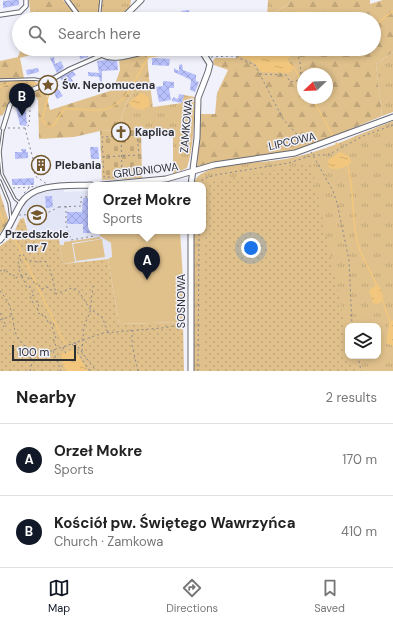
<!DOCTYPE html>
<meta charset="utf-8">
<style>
:root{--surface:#fff;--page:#f6f6f6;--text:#222;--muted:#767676;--line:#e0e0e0;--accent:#111827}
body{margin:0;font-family:"DM Sans",sans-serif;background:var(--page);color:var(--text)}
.controls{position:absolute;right:12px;bottom:12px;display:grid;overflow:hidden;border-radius:8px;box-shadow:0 2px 6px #0003}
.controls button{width:36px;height:36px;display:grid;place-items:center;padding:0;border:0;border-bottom:1px solid var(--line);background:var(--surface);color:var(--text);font:20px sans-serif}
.compass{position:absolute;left:297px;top:68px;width:36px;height:36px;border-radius:50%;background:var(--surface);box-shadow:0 2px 6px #0003;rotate:247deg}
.scale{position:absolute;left:12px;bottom:10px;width:64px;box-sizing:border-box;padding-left:4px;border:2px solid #2f3034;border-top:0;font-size:11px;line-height:14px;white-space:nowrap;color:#2f3034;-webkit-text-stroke:3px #f0f1fb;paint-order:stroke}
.you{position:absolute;left:251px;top:248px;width:14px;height:14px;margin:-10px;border:3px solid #fff;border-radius:50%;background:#1a73e8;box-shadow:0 0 0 6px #1a73e833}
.badge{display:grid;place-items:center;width:26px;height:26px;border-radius:50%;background:var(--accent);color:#fff;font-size:13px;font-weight:700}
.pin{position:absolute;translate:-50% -33px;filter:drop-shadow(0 1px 2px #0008)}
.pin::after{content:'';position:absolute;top:21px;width:14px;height:12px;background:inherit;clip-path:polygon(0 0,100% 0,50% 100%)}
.popup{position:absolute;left:88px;top:182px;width:118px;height:52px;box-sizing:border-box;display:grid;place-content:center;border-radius:8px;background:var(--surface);filter:drop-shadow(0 1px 3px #0005);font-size:13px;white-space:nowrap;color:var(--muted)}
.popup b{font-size:15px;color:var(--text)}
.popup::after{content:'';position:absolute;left:50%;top:100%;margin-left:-8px;border:8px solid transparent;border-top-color:var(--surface)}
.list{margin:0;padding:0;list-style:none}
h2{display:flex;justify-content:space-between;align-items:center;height:52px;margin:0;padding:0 16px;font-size:17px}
h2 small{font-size:13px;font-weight:400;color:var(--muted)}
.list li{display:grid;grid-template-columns:26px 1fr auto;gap:12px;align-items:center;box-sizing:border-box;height:72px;padding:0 16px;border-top:1px solid var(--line)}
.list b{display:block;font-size:15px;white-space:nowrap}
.list p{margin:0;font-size:13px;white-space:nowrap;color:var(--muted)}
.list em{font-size:13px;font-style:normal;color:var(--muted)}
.icon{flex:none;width:22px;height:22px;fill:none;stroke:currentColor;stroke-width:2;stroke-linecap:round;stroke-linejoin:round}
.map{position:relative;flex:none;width:393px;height:371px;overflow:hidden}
.search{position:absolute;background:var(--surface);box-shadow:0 2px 6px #0003;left:12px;right:12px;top:12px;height:44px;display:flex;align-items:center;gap:10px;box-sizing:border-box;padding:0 14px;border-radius:22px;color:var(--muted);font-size:15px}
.sheet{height:196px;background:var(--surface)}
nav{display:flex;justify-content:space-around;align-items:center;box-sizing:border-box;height:56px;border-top:1px solid var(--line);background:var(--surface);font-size:11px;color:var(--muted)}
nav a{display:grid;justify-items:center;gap:2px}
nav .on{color:var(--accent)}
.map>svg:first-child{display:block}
.built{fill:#e3e6f7}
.grass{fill:url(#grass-tufts);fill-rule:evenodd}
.forest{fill:url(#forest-firs);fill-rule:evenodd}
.cemetery{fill:url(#cemetery-stones)}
.garden{fill:url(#garden-dots)}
.pitch{fill:#e0c18c}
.water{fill:url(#water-ripples)}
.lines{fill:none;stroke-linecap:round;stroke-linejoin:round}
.stream{stroke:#f2c77d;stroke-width:1.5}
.building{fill:url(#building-cross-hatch)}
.lane-casing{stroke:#686972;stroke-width:3.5}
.street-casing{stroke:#686972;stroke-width:5.5}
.secondary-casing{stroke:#686972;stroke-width:7}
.path{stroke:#87888f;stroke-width:1;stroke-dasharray:2 3;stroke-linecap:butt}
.lane{stroke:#fff;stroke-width:1.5}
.street{stroke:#fff;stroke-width:3.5}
.secondary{stroke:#fff;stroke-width:5}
.labels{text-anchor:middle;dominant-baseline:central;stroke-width:3;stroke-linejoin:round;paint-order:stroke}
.poi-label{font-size:11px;font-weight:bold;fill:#2f3034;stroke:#f0f1fb;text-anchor:start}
.street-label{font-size:11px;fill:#2f3034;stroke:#f0f1fb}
</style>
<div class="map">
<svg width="393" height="371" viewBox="0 0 393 371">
<defs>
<pattern id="grass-tufts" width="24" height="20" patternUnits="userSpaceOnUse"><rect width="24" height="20" fill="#e0c18c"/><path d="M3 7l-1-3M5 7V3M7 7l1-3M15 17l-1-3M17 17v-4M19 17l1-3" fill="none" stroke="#c0a679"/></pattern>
<pattern id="forest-firs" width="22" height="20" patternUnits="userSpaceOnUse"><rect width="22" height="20" fill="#e0c18c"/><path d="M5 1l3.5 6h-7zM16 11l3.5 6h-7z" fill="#c0a679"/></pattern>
<pattern id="cemetery-stones" width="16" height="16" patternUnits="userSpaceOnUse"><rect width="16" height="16" fill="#e0c18c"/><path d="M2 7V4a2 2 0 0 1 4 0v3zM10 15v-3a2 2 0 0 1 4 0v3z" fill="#c0a679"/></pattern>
<pattern id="garden-dots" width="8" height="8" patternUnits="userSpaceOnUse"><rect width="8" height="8" fill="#e0c18c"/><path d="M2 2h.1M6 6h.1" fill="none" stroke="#c0a679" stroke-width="1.8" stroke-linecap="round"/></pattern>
<pattern id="water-ripples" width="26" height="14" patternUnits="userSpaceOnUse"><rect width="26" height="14" fill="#f2c77d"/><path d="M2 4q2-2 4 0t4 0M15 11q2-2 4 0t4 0" fill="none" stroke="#d0ab6d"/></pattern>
<pattern id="building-cross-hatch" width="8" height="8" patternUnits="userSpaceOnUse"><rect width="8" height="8" fill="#b9c1fc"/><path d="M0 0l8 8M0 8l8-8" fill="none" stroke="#9fa6d9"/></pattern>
</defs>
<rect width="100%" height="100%" fill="#f0f1fb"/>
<!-- built -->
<path class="built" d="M64,187V192L91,191V231H100L101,236L111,243L112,258L63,264L59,239L55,235L30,240L25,218L20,219V207L34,195Z"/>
<!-- grass -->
<path class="grass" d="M69,0H131L130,7L115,19H82Z
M268,0H290L289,4L267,17Z
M393,52V112L382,116L376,64Z
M141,78H149L153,107L182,103L184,95L195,97C194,121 194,145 187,168L173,174V138L141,129L121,130C119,111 132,94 141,78Z
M393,121V371H193L194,231H203V185H194C195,163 254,163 271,161C314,157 353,136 393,121ZM348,326H378V356H348Z"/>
<!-- forest -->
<path class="forest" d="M29,0H63L79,19H31Z
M290,0H370V4L383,0H393V52L376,64L382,116L303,149L221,161L197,167L201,114H215L217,93L228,70L214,65L213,61L215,58H236L237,49H374V19H254L267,17L289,4ZM303,74H327V98H303Z
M21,49H35L34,54L20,58L24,78L22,80L35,81L37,85C15,97 15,91 3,115L0,116V61L18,57Z
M147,55L149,78H141C132,94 119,111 121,130L100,131L74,137L39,139L38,100L32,91L44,86L50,110L113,90L120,70L119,59Z
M0,193L9,222L0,233Z"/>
<!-- cemetery -->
<path class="cemetery" d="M141,129L142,178L102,180L100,131Z"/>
<!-- garden -->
<path class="garden" d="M311,163L348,339V356H352L355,371H203L205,183Z
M24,218L30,240L53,236L59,239L63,264L108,259L119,324L183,322L184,371H0V246L12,237L20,219Z"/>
<!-- pitch -->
<path class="pitch" d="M100,231H180L183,279V322L119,324L108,259L112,257L111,243L100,236Z
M100,237V239L72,243L75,262L63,264L60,245H64V242Z
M102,239L105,257L76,261L73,244Z"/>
<!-- water -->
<path class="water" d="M240,49H293L288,61L293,66L291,73L261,72C256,63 252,60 241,57Z
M141,93L148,96L150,106L142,110L132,107L129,102Z
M340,152L350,157L351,163C345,167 336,171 329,168L328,160Z
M376,285L380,287L383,296L381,302L378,304L373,303L369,291Z
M393,320V346L387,343C386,337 389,330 389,323Z
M72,350L76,352L88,371H66L60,354Z"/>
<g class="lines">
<!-- stream -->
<path class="stream" d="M318,18V19
M282,19C289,12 308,9 315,16
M374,26L393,11
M293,66L299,77
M302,81L303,83
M46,86L49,93L42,120L47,126H53L64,109C76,108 87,111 99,110C125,110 137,76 148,57L175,53
M0,87L14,81L28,84L41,83
M312,98L333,136
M336,143L339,146
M347,164C355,189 351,215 357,241C362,260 371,270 377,286
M0,213L4,223
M12,233L65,344
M382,299L390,322"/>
</g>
<!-- building -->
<path class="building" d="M13,0H19V5L3,8V1Z
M189,10L191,19H183L181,11Z
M86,50L88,57L80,59L79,52Z
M54,57L55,64L61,61L64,68L57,73L50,58Z
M152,58L170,59L169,66L152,65Z
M106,60L117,61L118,70L102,71V82H100L99,77L88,76V72L99,73L97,61Z
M182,64L183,70L196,75V81L199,82L195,92L190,90L191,80L174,72V68L179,71V65Z
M38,68L39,72L27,75L26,70Z
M73,71L76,75L71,78L75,84L71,86L66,78L62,81L60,78Z
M163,81L174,82V88H169L171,100L159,102L156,87L163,86Z
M58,89L63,96L57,99L53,91Z
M179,94L184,95L182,103L172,101L173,97L178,99Z
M20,104L22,107L25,106L27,123L26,126L20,125L16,108Z
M90,147H98L99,159H91Z
M21,149H26V152H28V158L15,159V152H22Z
M37,158H45V173H37Z
M34,178V185H12V179Z
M45,196H52L53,207L46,208Z
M83,198H91V233H83V224H67V212H82Z"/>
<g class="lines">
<!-- lane casing -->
<g class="lane-casing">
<path id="lane" d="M99,19L101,0
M0,80L34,79L46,81
M3,130L0,152L2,174L15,199L20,203
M0,181L9,203L11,219"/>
</g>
<!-- street casing -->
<g class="street-casing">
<path id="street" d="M67,0L81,19
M0,15L20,12L26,6V0
M3,128L10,105L18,95L37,88L70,69L102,55"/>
</g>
<!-- secondary casing -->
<g class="secondary-casing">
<path id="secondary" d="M122,19L141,0
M97,49C105,66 139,52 153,49
M187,49L203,53L210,64L208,72L198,98L197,138L191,185
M102,185L166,179L214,165L295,153L393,117
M0,240C9,229 13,217 20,205C33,182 68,186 91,185
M191,371V231"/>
</g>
<!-- path -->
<path class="path" d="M234,56L235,49
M211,57L234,56L255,65L283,119L306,144
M260,74L286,75L290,82L296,81L301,78L300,61L295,49
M8,128H25L29,125L31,95
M25,128L33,159L35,176L47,184
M121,135L122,177
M311,152L333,191L337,203L349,260L352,326
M103,157L139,155L137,135L102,137L104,177H122
M199,185L203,179L215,175L289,163L313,155H328L363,136L393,125
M13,188L30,187
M24,193L30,187L37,186
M66,206V224L71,240L94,236L95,231
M59,207L81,206V197H91
M19,215L45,214L59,207V205
M0,271L4,269L5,273L8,271L11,276L14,275L15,278L26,274L29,280L32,278L35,285L38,283L41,289L48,287L56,294
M22,276L18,268L20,267L18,262L21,261L19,256L23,254L26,260L38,262L45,261L51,272L56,294L72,288L78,290L90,309L102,317L108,332
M22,276L27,288L30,287L34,295L30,296L33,303L37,301L39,307L37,308L39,314L41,313L43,317L45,316L49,324L53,322L54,326L52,327L56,337L53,338L57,349
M0,291C4,296 8,301 10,307C16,327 11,342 35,351
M0,313L6,325L0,328
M0,320L11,316
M132,330V345L138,371
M75,343L96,371
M72,344L90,371
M63,347L66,354
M26,348L32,361
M53,351L61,371
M82,351L84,326L90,312L93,286
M358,356L361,371
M30,371C33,364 31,357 36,351L48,352L103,333L162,328L186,324
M198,371L199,231"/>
<!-- lane -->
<use href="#lane" class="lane"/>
<!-- street -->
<use href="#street" class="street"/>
<!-- secondary -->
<use href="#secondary" class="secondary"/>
</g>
<!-- icons -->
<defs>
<g id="sight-ring" transform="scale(1)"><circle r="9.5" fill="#f0f1fb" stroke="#72582a" stroke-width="1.5"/><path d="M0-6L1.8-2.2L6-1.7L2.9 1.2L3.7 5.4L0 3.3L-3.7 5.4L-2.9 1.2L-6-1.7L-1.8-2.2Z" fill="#72582a"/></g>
<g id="church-ring" transform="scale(1)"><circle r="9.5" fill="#f0f1fb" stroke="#72582a" stroke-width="1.5"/><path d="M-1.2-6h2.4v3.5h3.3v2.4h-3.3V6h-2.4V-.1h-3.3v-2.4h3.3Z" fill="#72582a"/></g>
<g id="building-ring" transform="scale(1)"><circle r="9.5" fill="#f0f1fb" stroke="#72582a" stroke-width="1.5"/><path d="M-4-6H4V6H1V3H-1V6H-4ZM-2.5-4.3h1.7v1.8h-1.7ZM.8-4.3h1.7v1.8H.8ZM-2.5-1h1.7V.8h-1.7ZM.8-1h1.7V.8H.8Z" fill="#72582a"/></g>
<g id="school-ring" transform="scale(1)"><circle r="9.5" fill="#f0f1fb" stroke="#72582a" stroke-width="1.5"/><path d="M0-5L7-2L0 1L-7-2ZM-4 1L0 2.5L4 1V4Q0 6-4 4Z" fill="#72582a"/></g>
</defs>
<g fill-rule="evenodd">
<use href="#sight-ring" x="48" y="85"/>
<use href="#church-ring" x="121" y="132"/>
<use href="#building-ring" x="41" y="165"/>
<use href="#school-ring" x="37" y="215"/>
</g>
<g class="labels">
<!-- poi labels -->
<g class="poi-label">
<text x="62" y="85">Św. Nepomucena</text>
<text x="135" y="132">Kaplica</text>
<text x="55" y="165">Plebania</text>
<text x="37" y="234" text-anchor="middle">Przedszkole<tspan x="37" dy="13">nr 7</tspan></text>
</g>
<!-- street labels -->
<g class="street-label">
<text transform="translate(186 126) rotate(-85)">ZAMKOWA</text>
<text transform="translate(292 141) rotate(-13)">LIPCOWA</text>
<text transform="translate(146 170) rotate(-7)">GRUDNIOWA</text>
<text transform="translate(181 301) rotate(-90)">SOSNOWA</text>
</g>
</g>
</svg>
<div class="controls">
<button><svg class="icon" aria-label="layers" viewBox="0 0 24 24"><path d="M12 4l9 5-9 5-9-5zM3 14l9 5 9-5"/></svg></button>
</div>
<svg class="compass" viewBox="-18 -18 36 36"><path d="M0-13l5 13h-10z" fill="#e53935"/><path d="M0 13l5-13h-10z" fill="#767676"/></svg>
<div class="scale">100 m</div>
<div class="you"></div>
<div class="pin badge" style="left:147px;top:280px">A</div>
<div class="popup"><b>Orzeł Mokre</b>Sports</div>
<div class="pin badge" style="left:22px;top:116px">B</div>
<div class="search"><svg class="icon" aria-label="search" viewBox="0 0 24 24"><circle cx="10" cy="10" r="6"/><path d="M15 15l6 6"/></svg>Search here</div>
</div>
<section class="sheet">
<h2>Nearby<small>2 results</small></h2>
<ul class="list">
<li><span class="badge">A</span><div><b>Orzeł Mokre</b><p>Sports</p></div><em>170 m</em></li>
<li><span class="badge">B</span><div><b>Kościół pw. Świętego Wawrzyńca</b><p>Church · Zamkowa</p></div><em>410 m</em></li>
</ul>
</section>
<nav>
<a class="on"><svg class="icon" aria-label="map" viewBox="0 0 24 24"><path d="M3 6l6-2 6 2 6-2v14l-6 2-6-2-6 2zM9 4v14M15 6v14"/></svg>Map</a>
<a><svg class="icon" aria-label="directions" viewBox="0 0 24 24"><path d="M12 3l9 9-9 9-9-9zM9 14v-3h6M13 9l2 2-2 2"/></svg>Directions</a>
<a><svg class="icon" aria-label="saved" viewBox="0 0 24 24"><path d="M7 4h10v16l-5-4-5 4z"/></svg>Saved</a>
</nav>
